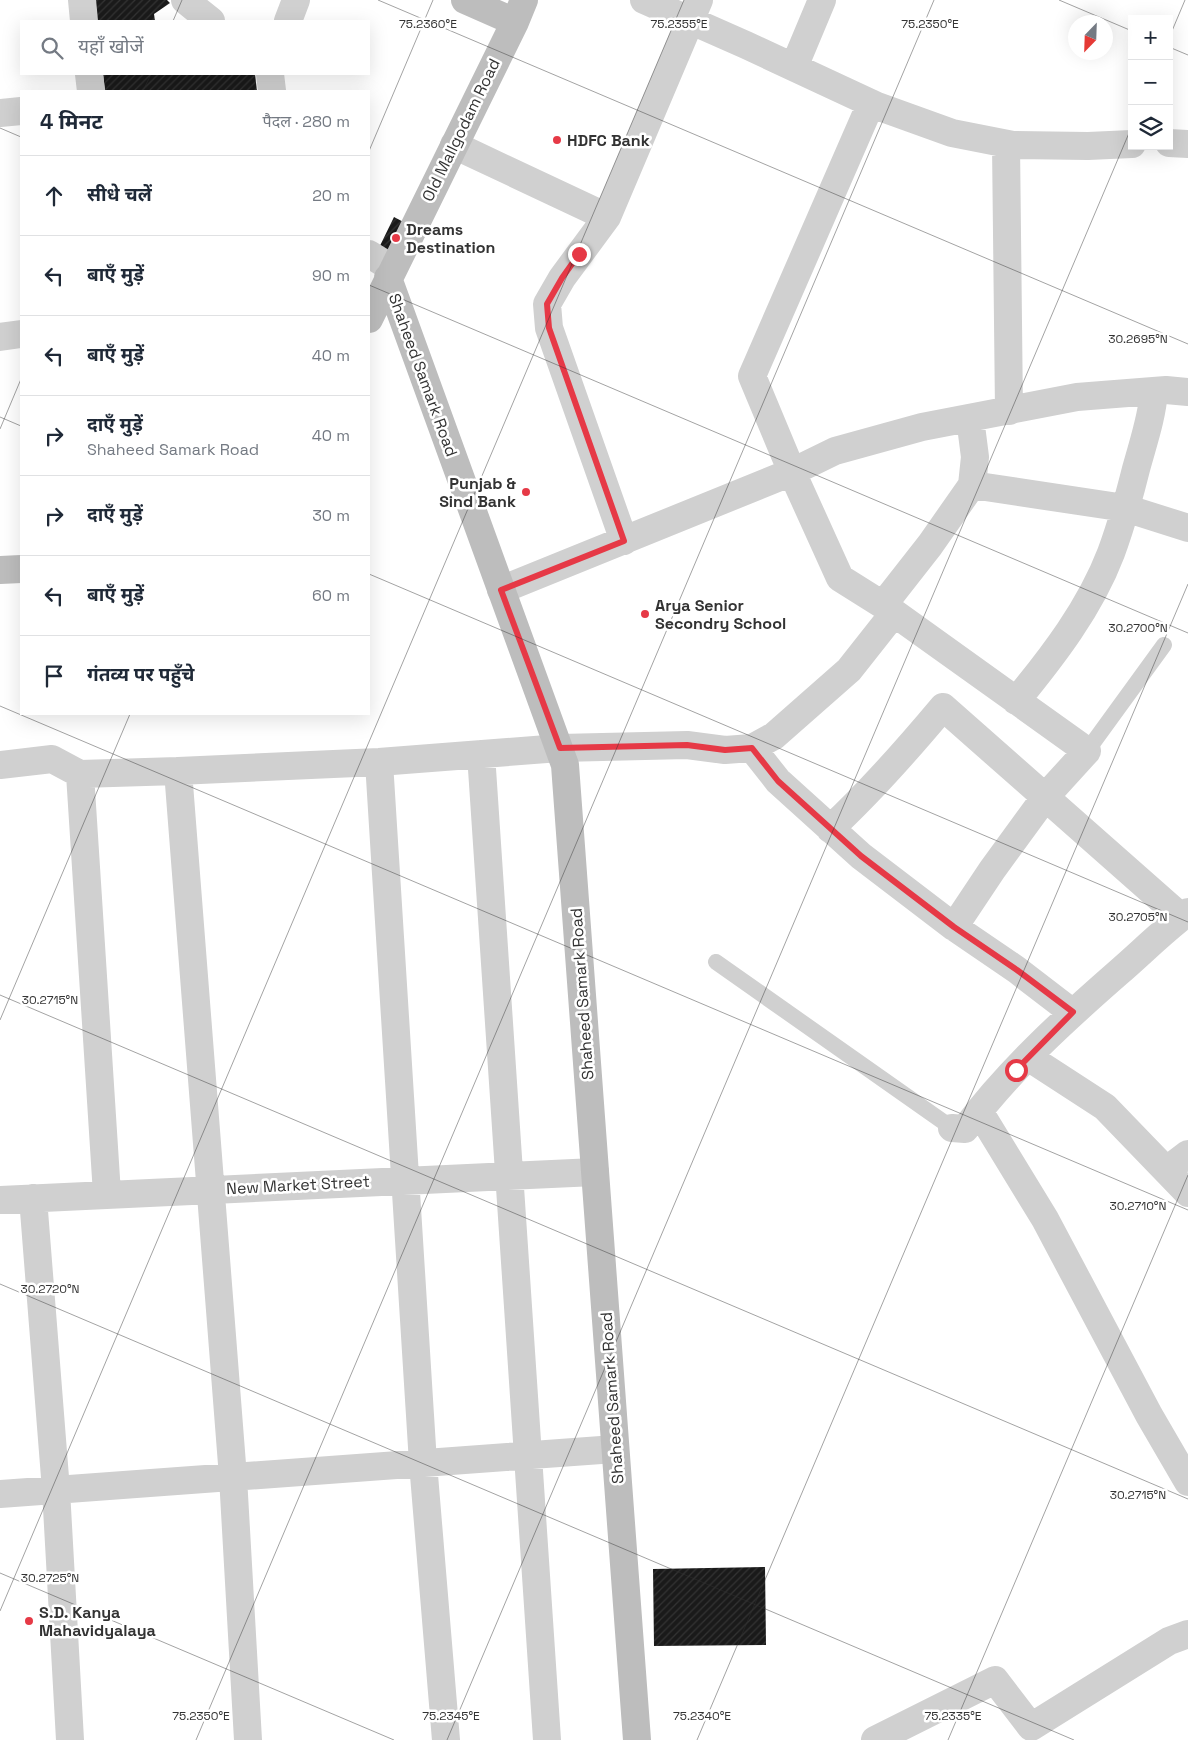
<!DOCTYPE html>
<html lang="hi">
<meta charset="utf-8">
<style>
:root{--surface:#fff;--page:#f2f2f3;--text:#1f2937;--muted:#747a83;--line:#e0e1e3}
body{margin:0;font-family:"Space Grotesk","Noto Sans Devanagari",sans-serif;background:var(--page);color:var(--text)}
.controls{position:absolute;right:15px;top:15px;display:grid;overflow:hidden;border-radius:0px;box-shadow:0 5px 20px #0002}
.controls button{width:45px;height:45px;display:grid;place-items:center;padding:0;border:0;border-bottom:1px solid var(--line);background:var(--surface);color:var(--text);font:25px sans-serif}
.compass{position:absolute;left:1068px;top:15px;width:45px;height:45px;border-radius:50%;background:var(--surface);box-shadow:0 5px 20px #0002;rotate:203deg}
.stop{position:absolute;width:15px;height:15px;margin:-11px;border:4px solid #e63946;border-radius:50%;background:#fff}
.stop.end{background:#e63946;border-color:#fff;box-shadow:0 1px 5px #0008}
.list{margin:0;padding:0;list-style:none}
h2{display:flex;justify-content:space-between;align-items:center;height:65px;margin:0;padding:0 20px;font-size:21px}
h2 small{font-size:16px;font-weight:400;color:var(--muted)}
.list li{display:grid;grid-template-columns:32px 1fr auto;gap:15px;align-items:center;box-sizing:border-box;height:80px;padding:0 20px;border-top:1px solid var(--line)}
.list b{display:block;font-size:19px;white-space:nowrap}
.list p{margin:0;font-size:16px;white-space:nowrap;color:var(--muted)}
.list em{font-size:16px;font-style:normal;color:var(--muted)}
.icon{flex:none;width:28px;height:28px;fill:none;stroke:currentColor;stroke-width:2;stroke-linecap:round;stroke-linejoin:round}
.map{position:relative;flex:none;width:1188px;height:1740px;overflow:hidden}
.search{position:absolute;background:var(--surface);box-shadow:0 5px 20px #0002;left:20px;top:20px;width:350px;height:55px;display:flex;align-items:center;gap:12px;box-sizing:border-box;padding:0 18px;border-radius:0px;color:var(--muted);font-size:19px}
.panel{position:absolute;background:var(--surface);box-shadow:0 5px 20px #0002;left:20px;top:90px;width:350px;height:625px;border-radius:0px}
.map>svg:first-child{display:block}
.building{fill:url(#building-hatch)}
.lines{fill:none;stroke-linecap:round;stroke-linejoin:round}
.lane{stroke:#d0d0d0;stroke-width:16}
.street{stroke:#d0d0d0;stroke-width:28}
.secondary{stroke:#bdbdbd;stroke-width:28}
.route{stroke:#e63946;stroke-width:6}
.ticks{fill:none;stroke:#333;stroke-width:1;stroke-opacity:0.45}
.poi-dot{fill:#e63946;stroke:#fff;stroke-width:2}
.labels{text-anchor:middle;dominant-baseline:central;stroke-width:5;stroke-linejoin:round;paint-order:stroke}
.street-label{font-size:16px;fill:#333;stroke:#fff}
.poi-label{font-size:16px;font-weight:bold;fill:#333;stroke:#fff;text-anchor:start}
.ticks-label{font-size:12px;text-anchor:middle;fill:#333;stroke:#fff;stroke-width:5;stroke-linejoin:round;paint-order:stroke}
</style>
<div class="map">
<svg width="1188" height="1740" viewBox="0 0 1188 1740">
<defs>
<pattern id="building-hatch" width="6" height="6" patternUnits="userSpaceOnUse" patternTransform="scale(1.25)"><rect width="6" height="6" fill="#1a1a1a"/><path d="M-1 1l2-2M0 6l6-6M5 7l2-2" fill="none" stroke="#333"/></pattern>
</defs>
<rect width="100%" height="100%" fill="#fff"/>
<!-- building -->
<path class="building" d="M94,0H167L170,3L154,14L155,21H97Z
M103,74H255L257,91H105Z
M394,217L413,227L403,250L375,256Z
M765,1567L766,1645L654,1646L653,1569Z"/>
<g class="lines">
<!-- lane -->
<path class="lane" d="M1087,751L1164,645
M716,962L952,1128"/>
<!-- street -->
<path class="street" d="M82,0L84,21
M185,0L211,21
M644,0L746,45L877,106L952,133L1013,145L1088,146L1132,144
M288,21L296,0
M794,67L822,0
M89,74L91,91
M270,74L272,91
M871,103L752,376L792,472L840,578L883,605L1087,751L1046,796L992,870L954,927
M0,113L21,111
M1169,143L1188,144
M1006,144L1009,411
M454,145L607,217
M369,254L393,269
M0,337L21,334
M972,485L1125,508L1188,528
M624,541L549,328L547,304L562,278L607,217L699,0
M501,590L792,472L835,451L922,427L1077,397L1166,390L1188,392
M883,605L930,545L972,485L975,457L970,418
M1016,701C1053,656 1090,608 1111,553C1121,526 1129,497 1136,469C1143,443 1152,418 1154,391
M752,748L778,781L861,856L954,927L1017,970L1073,1013
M481,754L547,1740
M379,762L423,1463L446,1740
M0,765L52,759L80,774
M178,771L233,1477L248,1740
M830,829C871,791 907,750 943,707L1181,917
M1028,1057L1105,1107L1188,1193
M979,1111L1045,1219L1149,1415L1188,1482
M952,1128L965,1129C1009,1070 1064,1020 1119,972C1142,952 1164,930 1188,912
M1167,1170L1188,1154
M107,1194L80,774L178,771L379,762L560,748L687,745L725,750L752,748L774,736L849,670L894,613
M33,1198L56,1490L70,1740
M0,1200L595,1172
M0,1494L615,1449
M875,1740L995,1680L1031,1727L1169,1641L1188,1634"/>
<!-- secondary -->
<path class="secondary" d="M465,0L515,22
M388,278L565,765L637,1740
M369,319L515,22L524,0
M0,570L21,569"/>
</g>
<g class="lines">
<!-- route -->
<path class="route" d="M579,254L562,278L547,304L549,328L624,541L501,590L560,748L687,745L725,750L752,748L778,781L861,856L954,927L1017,970L1073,1012L1016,1070"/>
</g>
<!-- ticks -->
<path class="ticks" d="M378,0L1188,344M1059,0L1132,31M173,21L182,0M1169,38L1185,0M1169,47L1188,55M143,91L151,74M0,128L21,137M369,151L433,0M369,285L1188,633M0,417L21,426M0,429L21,379M369,574L1188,922M0,706L1188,1210M0,995L1188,1499M0,1020L130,714M0,1284L1074,1740M0,1573L394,1740M0,1611L684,0M196,1740L934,0M447,1740L1132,126M697,1740L1188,584M948,1740L1188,1175"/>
<!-- markers -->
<g class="poi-dot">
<circle cx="557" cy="140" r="5"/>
<circle cx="396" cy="238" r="5"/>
<circle cx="526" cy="492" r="5"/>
<circle cx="645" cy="614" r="5"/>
<circle cx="29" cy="1621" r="5"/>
</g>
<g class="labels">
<!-- street labels -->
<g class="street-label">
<text transform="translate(461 130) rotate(-64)">Old Mallgodam Road</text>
<text transform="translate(423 375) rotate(70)">Shaheed Samark Road</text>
<text transform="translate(582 994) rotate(-94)">Shaheed Samark Road</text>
<text transform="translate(298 1185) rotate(-3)">New Market Street</text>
<text transform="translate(612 1398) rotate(-94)">Shaheed Samark Road</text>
</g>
<!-- poi labels -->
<g class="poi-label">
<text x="567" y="140">HDFC Bank</text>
<text x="406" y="229">Dreams<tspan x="406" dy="18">Destination</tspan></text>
<text x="516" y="483" text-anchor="end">Punjab &amp;<tspan x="516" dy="18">Sind Bank</tspan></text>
<text x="655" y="605">Arya Senior<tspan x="655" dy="18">Secondry School</tspan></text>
<text x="39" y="1612">S.D. Kanya<tspan x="39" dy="18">Mahavidyalaya</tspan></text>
</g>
</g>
<g class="ticks-label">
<text x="930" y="28">75.2350°E</text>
<text x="428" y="28">75.2360°E</text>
<text x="679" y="28">75.2355°E</text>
<text x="1138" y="343">30.2695°N</text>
<text x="1138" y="632">30.2700°N</text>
<text x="1138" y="921">30.2705°N</text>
<text x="50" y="1004">30.2715°N</text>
<text x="1138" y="1210">30.2710°N</text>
<text x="50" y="1293">30.2720°N</text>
<text x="1138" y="1499">30.2715°N</text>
<text x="50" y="1582">30.2725°N</text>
<text x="201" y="1720">75.2350°E</text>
<text x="451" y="1720">75.2345°E</text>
<text x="702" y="1720">75.2340°E</text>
<text x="953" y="1720">75.2335°E</text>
</g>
</svg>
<div class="controls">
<button>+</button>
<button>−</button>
<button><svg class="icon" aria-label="layers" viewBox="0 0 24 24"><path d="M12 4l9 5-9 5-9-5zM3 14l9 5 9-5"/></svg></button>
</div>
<svg class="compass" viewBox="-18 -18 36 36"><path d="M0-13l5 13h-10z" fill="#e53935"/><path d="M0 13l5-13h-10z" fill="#747a83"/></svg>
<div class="stop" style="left:1016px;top:1070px"></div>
<div class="stop end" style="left:579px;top:254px"></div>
<div class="search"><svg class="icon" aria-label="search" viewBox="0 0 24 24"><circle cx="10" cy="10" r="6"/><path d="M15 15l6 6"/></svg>यहाँ खोजें</div>
<section class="panel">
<h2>4 मिनट<small>पैदल · 280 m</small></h2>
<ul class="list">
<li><svg class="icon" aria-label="ahead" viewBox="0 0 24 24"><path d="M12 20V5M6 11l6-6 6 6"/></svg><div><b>सीधे चलें</b></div><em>20 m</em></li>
<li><svg class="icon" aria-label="left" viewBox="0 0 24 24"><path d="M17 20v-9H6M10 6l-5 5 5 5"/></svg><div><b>बाएँ मुड़ें</b></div><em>90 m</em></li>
<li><svg class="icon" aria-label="left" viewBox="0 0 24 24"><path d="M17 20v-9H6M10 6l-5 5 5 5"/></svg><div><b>बाएँ मुड़ें</b></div><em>40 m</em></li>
<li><svg class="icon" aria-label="right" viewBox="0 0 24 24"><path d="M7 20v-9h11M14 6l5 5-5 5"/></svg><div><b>दाएँ मुड़ें</b><p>Shaheed Samark Road</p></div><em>40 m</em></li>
<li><svg class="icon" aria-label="right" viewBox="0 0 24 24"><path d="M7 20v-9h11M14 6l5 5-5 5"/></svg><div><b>दाएँ मुड़ें</b></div><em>30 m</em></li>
<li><svg class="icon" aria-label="left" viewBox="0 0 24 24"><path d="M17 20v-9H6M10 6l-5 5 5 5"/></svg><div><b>बाएँ मुड़ें</b></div><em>60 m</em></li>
<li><svg class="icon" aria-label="arrive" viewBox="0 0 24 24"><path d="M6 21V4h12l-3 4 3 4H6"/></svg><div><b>गंतव्य पर पहुँचे</b></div></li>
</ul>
</section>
</div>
